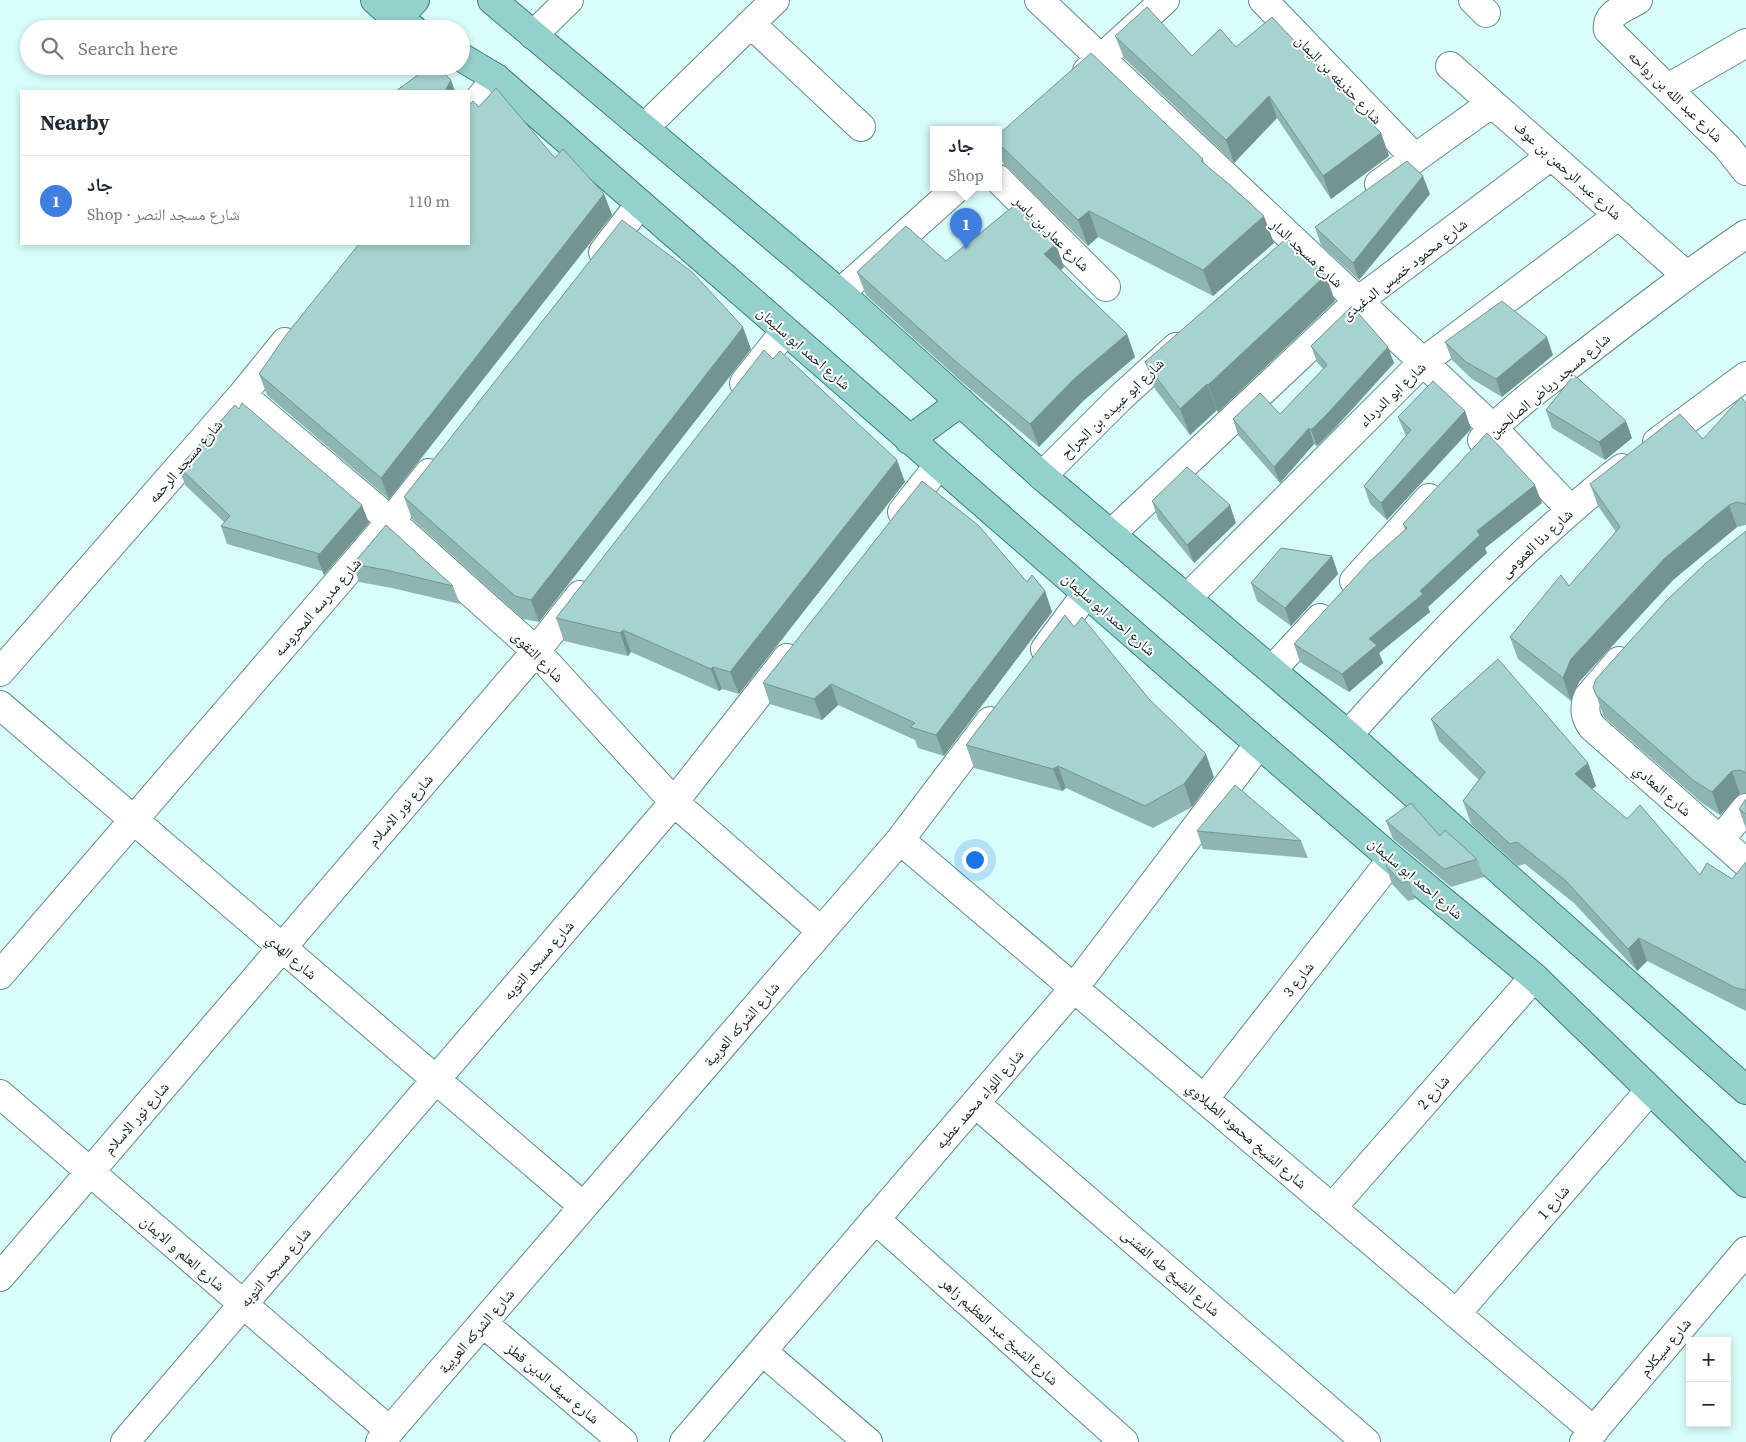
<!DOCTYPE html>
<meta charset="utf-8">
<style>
:root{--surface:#fff;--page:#f6f6f7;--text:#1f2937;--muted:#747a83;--line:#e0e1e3;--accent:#d93025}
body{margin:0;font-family:"Source Serif 4","Noto Naskh Arabic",serif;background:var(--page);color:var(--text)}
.controls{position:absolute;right:15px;bottom:15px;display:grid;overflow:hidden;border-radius:0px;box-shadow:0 2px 8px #0003}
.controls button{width:45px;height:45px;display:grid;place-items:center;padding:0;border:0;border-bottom:1px solid var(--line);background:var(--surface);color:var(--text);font:25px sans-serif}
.you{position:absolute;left:974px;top:859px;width:18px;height:18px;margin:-12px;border:4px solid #fff;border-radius:50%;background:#1a73e8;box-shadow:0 0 0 8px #1a73e833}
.badge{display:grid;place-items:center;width:32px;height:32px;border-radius:50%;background:var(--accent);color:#fff;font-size:16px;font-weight:700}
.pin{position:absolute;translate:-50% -41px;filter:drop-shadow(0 1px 2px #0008)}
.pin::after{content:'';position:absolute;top:26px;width:18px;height:15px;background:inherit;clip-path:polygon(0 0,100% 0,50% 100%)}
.popup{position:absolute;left:930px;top:126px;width:72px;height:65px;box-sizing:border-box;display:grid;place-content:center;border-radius:0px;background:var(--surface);filter:drop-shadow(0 1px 4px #0005);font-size:16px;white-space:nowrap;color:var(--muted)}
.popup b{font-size:19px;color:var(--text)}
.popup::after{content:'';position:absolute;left:50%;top:100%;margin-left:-10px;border:10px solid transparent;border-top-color:var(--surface)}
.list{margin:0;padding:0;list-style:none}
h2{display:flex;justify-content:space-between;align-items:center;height:65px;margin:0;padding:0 20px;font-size:21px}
h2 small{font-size:16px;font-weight:400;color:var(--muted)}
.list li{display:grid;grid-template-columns:32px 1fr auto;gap:15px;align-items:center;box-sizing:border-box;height:90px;padding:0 20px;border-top:1px solid var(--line)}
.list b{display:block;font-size:19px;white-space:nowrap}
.list p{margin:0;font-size:16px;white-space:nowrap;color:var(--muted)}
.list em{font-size:16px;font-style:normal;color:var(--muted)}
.icon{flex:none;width:28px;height:28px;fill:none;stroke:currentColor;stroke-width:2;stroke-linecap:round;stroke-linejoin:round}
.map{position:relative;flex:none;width:1746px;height:1442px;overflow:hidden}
.search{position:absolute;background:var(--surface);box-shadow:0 2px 8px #0003;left:20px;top:20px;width:450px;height:55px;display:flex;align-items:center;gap:12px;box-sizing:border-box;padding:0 18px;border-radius:28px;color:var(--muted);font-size:19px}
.panel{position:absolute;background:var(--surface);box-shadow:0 2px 8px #0003;left:20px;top:90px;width:450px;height:155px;border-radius:0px}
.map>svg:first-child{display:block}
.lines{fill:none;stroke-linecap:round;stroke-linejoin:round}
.minor-casing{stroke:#608b88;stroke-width:30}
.major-casing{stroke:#377f7b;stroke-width:30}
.minor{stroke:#fff;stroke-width:28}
.major{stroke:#94d1cd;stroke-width:28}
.wall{fill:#8fb5b3}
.shaded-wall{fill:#749492}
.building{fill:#a6d3d0;stroke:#749492}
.labels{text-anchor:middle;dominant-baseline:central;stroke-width:4;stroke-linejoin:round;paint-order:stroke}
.street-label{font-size:15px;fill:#0f2120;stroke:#fff}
</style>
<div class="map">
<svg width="1746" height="1442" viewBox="0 0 1746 1442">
<rect width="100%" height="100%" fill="#d9fdfa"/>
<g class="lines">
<!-- minor casing -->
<g class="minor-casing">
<path id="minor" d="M1039,0L1493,428L1571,510
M1263,0L1415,158
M1473,0L1486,13
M1638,0C1626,7 1605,14 1608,30L1727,147L1746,171
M751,24L861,127
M533,35L569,0
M1450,66L1686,275
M1087,71L1165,0
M1668,88L1746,43
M469,112L496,78
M644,128L775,0
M998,179L1106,287
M1379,184L1492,103
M603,252L640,204
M840,293L957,188
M744,383L785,331
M242,395L391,521L536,651L674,802L821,931
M1482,440C1511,408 1549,381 1584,354C1637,313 1690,272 1746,234
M1657,442L1746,376
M1042,476L1120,398L1176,347
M902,512L938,466
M1111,534L1358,301L1551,156
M1354,581L1429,498
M1187,598L1423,362L1619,215
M1045,649L1086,594
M1619,661L1587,698C1584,710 1585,717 1592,727L1746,863
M1272,670L1320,618
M0,672L242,395L285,342
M0,705L583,1206
M1348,735C1406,670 1466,607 1530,547C1560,520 1590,492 1622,468
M900,840L1594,1431
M1720,840L1746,808
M0,975L391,521L429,473
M0,1094L390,1431
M1204,1099L1392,859
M975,1103L1366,1442
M1332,1208L1534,977
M875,1219L1124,1442
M0,1277L536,651L580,595
M1456,1314L1650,1090
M483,1323L623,1442
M762,1351L868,1442
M125,1442L674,802L787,658
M380,1442L900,840L990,721
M684,1442L1074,988L1259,744
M1584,1442L1746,1251"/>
</g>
<!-- major casing -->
<g class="major-casing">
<path id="major" d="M375,0L397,19L413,29
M492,0L840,293L1042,476L1348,735L1746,1090
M397,19L415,0
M461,57L496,78L1259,744L1392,859L1534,977L1746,1183
M909,440L961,402"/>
</g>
<!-- minor -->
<use href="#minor" class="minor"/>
<!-- major -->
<use href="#major" class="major"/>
</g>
<!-- wall -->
<path class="wall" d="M1115,36L1192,56L1236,47L1381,133L1389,156L1331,199L1277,118L1234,163L1124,58Z
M479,107L555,158L604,194L612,215L389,499L267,395L259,374Z
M998,135L1203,159L1205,165L1274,243L1213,296L1098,237L1088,246L1004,165L998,150Z
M1430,194L1359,280L1321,245L1315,227Z
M946,261L1064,267L1061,270L1127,334L1135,357L1083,401L1039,447L963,383L866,295L857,272Z
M1335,301L1218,412L1217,410L1190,435L1155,389L1145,362Z
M1445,342L1553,355L1502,397L1472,379L1452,360Z
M1311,346L1394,363L1335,428L1317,446L1314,444L1280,483L1238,435L1233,419L1280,414L1323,369L1317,362Z
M751,349L539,622L523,619L412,519L404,497Z
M773,359L905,482L739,694L722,689L719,691L631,652L628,656L564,641L556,618Z
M1746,403V525L1737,527L1673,580L1579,682L1571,701L1518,659L1510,637L1569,586L1616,532L1598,506L1590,484L1703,439Z
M1546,410L1632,438L1605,460L1552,428Z
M1465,411L1471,429L1387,520L1370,504L1364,486L1406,436L1398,417Z
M179,467L369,523L324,575L322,571L227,544L221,526L224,522L185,485Z
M1152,501L1236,523L1194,563L1158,519Z
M1542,503L1485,548L1487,553L1428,607L1430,612L1379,653L1383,663L1349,692L1300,662L1294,644L1405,530L1403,524Z
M386,525L453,586L460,604L392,588L359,582L353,564Z
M1746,531V793L1740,794L1720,815L1702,803L1604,717L1593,687Z
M1332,556L1338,574L1291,626L1257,601L1251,583Z
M1027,582L1045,591L1052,612L944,756L918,748L915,740L838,705L822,720L770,704L763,683Z
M1074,627L1149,699L1214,777L1192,807L1153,828L1066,788L1062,791L974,768L966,745Z
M1431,719L1588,763L1596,786L1592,789L1627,819L1700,875L1732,879L1746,862V1011L1647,961L1637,971L1574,903L1525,864L1518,866L1471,824L1463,801L1479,780L1439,741Z
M1746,799V829L1739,809Z
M1386,821L1440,836L1477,859L1484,877L1451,887L1393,839Z
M1197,831L1301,841L1308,858L1203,849Z
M1386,866L1409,881L1415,899L1408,901L1392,884Z"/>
<!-- shaded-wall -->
<path class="shaded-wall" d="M451,80L455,91H446V89Z
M1269,96L1277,118L1234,163L1226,140Z
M1381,133L1389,156L1331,199L1323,176Z
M1423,176L1430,194L1359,280L1353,263Z
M604,194L612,215L389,499L381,478Z
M1089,211L1098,237L1088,246L1078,220Z
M1264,216L1274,243L1213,296L1203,270Z
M1056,244L1064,267L1053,277L1044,254Z
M1326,275L1335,301L1218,412L1208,385Z
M743,327L751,349L539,622L531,600Z
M1127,334L1135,357L1083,401L1039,447L1030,424L1075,378Z
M1547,337L1553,355L1502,397L1496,379Z
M1388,347L1394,363L1335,428L1317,446L1311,430Z
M1207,384L1217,410L1190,435L1180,409Z
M1465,411L1471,429L1387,520L1381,503Z
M1626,421L1632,438L1605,460L1599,442Z
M1309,428L1314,444L1280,483L1274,467Z
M897,460L905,482L739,694L730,672Z
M1535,485L1542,503L1485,548L1487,553L1428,607L1430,612L1379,653L1383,663L1349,692L1342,674L1369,639L1420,591L1477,531Z
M362,505L369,523L324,575L317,557Z
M1230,505L1236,523L1194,563L1187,545Z
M1729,505L1737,527L1673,580L1579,682L1571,701L1563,678L1571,659L1665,558Z
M1332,556L1338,574L1291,626L1285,608Z
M1045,591L1052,612L944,756L936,735Z
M623,630L631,652L628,656L620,633Z
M713,667L722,689L719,691L711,669Z
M831,684L838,705L822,720L814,699Z
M1206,754L1214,777L1192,807L1184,784Z
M1588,763L1596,786L1583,797L1575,774Z
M1058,766L1066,788L1062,791L1053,769Z
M1732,771L1740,794L1720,815L1712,792Z
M1639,938L1647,961L1637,971L1628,949Z"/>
<!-- building -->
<path class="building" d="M1147,7L1192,56L1220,29L1236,47L1272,17L1381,133L1323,176L1269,96L1226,140L1115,36Z
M1091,53L1203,159L1201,161L1230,185L1264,216L1203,270L1089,211L1078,220L998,143V135Z
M430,66H437L451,80L446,89V91H396Z
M496,88L555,158L563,149L604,194L381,478L259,374L286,335L359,244H469V105L473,101L479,107Z
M1407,161L1423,176L1353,263L1315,227Z
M1016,204L1056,244L1044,254L1127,334L1075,378L1030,424L954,360L857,272L906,226L946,261Z
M622,220L692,272L743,327L531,600L515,596L404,497Z
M1287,238L1326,275L1208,385L1207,384L1180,409L1145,362Z
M1502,301L1547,337L1496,379L1466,362L1445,342Z
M1352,306L1388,347L1329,412L1311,430L1309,428L1274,467L1233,419L1260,393L1280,414L1327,365L1311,346Z
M764,350L773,359L780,351L897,460L730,672L713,667L711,669L623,630L620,633L556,618Z
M1574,375L1626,421L1599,442L1546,410Z
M1433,381L1465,411L1381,503L1364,486L1411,430L1398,417Z
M1741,397L1746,403V505L1745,504L1737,502L1729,505L1665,558L1571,659L1563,678L1510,637L1561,575L1569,586L1620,527L1590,484L1680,414L1703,439Z
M242,403L362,505L317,557L320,554L221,526L230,516L179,467L235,405L239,409Z
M1487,433L1535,485L1477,531L1480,535L1420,591L1423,594L1369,639L1377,645L1342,674L1294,644L1369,562L1407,528L1403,524Z
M1187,467L1230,505L1187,545L1152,501Z
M922,481L978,525L1027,582L1032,575L1045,591L936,735L910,727L915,723L831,684L814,699L763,683Z
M386,525L453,586L386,570L353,564Z
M1746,531V773L1740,770L1732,771L1712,792L1694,781L1596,695L1593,687L1596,679L1667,600L1706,563Z
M1281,548L1332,556L1285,608L1251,583Z
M1065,615L1074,627L1082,617L1149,699L1206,754L1184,784L1145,806L1058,766L1053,769L966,745Z
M1498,659L1588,763L1575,774L1627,819L1640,805L1700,875L1707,863L1732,879L1746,862V990L1736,988L1639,938L1628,949L1566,881L1517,842L1510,844L1463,801L1485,772L1431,719Z
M1235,785L1301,841L1197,831Z
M1746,799V814L1739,809Z
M1411,803L1440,836L1445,830L1477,859L1444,869L1386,821Z
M1388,863L1409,881L1402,883L1386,866Z"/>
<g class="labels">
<!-- street labels -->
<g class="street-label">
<text transform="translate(1339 79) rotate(46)">شارع حذيفه بن اليمان</text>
<text transform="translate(1676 96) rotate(44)">شارع عبد الله بن رواحه</text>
<text transform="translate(1568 170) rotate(42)">شارع عبد الرحمن بن عوف</text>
<text transform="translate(1052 233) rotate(45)">شارع عمار بن ياسر</text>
<text transform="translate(1307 253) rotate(43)">شارع مسجد الدار</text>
<text transform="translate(1404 269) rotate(-38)">شارع محمود خميس الدغيدى</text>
<text transform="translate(804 348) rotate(41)">شارع احمد ابو سليمان</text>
<text transform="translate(1549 385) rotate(-40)">شارع مسجد رياض الصالحين</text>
<text transform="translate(1392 394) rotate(-44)">شارع ابو الدرداء</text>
<text transform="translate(1112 408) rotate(-44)">شارع ابو عبيده بن الجراح</text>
<text transform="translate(185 461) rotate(-49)">شارع مسجد الرحمه</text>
<text transform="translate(1536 543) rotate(-43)">شارع دنا العمومى</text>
<text transform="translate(317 607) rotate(-49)">شارع مدرسه المحروسه</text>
<text transform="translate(1109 614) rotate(41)">شارع احمد ابو سليمان</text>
<text transform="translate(538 656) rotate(45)">شارع التقوى</text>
<text transform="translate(1663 790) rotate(41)">شارع المعادي</text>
<text transform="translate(400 810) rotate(-49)">شارع نور الاسلام</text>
<text transform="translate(1416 878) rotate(40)">شارع احمد ابو سليمان</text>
<text transform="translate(292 956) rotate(41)">شارع الهدي</text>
<text transform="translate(538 960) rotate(-49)">شارع مسجد التوبه</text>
<text transform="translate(1298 979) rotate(-52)">شارع 3</text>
<text transform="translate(741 1024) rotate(-49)">شارع الشركه العربية</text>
<text transform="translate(1433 1092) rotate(-49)">شارع 2</text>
<text transform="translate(979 1099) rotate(-49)">شارع اللواء محمد عطيه</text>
<text transform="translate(136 1118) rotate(-49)">شارع نور الاسلام</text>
<text transform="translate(1247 1135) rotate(41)">شارع الشيخ محمود الطبلاوي</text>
<text transform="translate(1553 1202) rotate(-49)">شارع 1</text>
<text transform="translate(183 1253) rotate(41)">شارع العلم و الايمان</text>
<text transform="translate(275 1267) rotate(-49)">شارع مسجد التوبه</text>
<text transform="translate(1171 1272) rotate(41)">شارع الشيخ طه الفشنى</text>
<text transform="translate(476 1331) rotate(-49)">شارع الشركه العربية</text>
<text transform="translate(1000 1331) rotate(42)">شارع الشيخ عبد العظيم زاهر</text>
<text transform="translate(1665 1347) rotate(-50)">شارع سيكلام</text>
<text transform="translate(553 1383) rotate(40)">شارع سيف الدين قطز</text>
</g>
</g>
</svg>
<div class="controls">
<button>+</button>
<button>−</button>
</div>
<div class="you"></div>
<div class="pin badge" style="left:966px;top:249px;background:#3f7fe0">1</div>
<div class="popup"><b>جاد</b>Shop</div>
<div class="search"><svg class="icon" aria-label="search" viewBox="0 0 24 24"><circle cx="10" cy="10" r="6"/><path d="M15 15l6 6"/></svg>Search here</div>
<section class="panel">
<h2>Nearby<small></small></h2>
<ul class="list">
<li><span class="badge" style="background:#3f7fe0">1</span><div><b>جاد</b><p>Shop · شارع مسجد النصر</p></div><em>110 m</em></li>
</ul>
</section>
</div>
